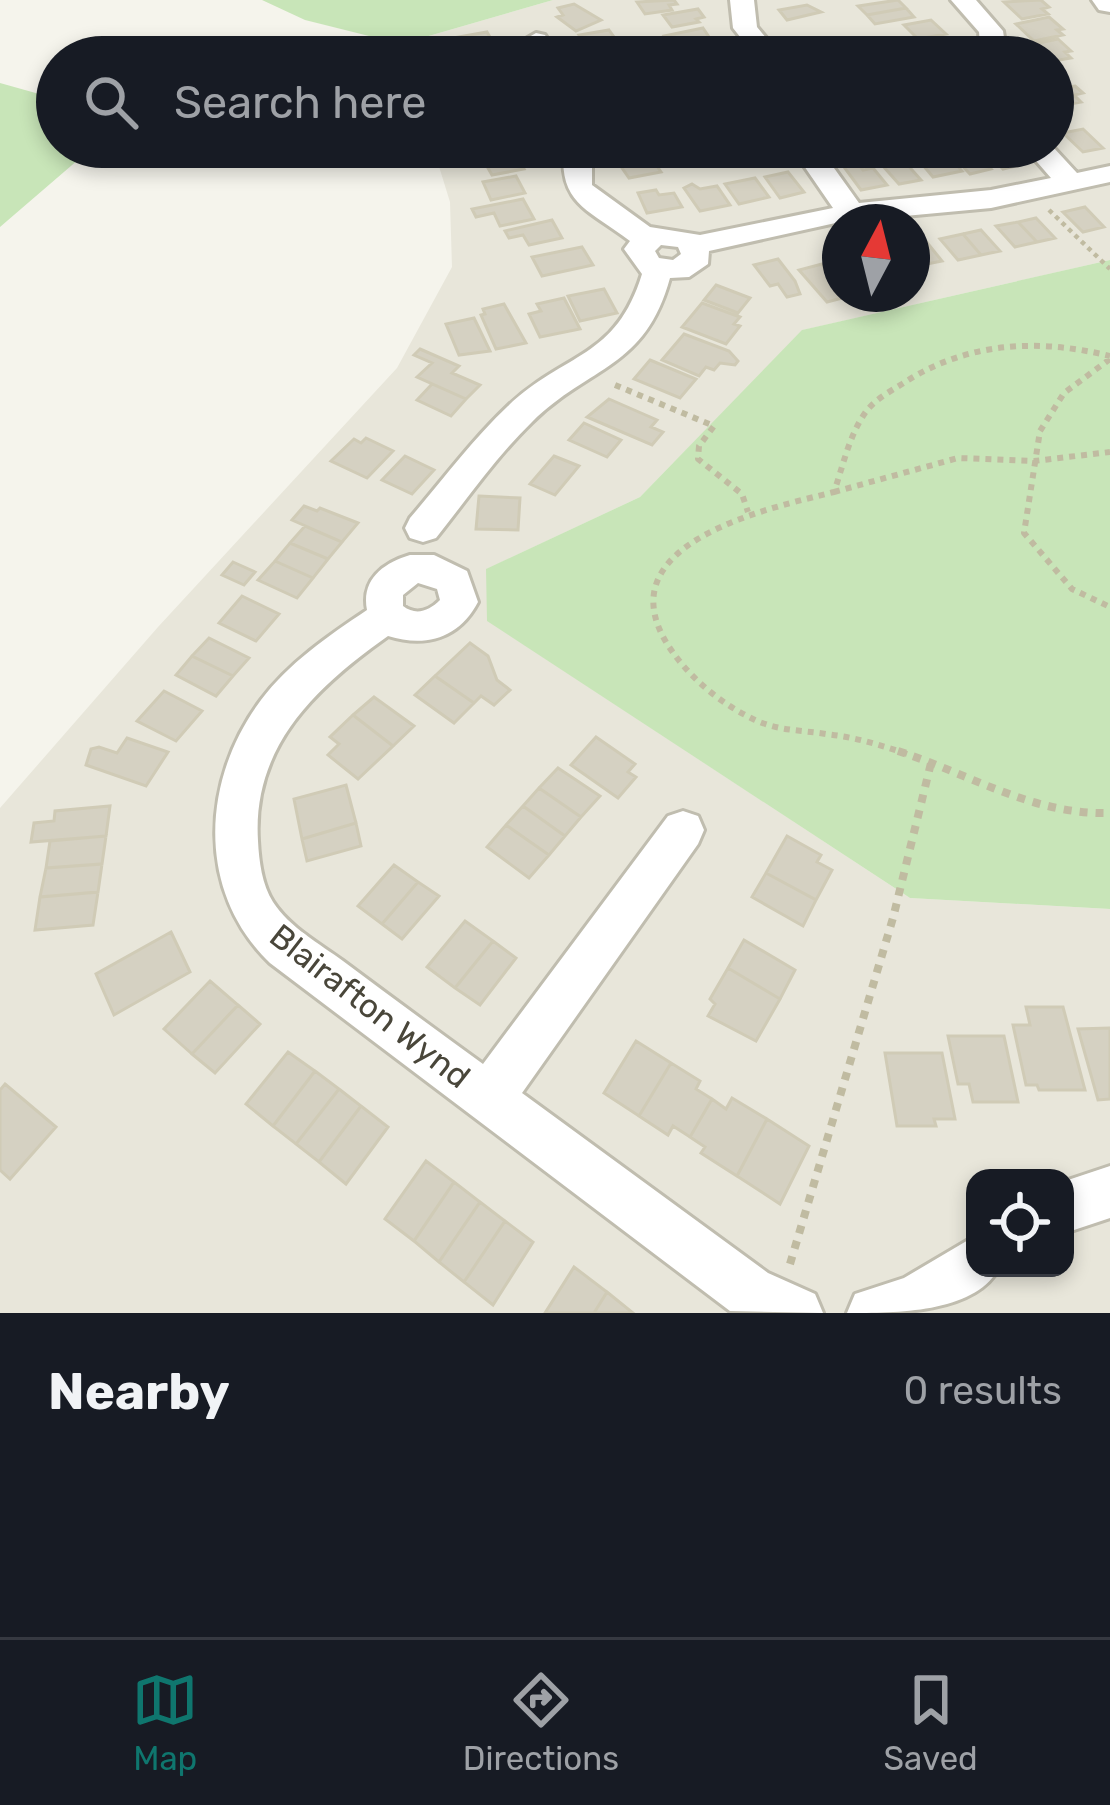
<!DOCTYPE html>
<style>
:root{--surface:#171b24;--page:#20242c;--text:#f1f3f6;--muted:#9ea1a6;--line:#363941;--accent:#0f766e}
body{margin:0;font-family:Rubik,sans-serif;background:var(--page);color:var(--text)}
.controls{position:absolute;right:36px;bottom:36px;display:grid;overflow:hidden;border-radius:24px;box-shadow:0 6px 18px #0003}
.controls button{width:108px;height:108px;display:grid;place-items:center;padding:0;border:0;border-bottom:3px solid var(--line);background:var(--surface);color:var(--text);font:60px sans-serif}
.compass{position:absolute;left:822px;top:204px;width:108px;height:108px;border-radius:50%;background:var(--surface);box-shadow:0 6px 18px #0003;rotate:7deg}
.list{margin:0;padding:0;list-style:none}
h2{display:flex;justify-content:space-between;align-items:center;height:156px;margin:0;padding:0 48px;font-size:51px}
h2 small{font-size:39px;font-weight:400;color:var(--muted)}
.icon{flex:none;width:66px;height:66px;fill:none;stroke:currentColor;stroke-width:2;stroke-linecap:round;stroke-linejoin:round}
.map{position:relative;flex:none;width:1110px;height:1313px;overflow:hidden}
.search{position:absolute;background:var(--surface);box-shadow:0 6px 18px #0003;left:36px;right:36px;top:36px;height:132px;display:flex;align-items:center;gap:30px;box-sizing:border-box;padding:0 42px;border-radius:66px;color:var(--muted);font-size:45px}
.sheet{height:324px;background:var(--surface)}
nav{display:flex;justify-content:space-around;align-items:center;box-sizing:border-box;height:168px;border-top:3px solid var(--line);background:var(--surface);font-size:33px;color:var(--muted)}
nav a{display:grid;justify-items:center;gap:6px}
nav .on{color:var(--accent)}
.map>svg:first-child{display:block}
.residential{fill:#e8e6da;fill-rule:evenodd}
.green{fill:#c8e5b8}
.building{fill:#d5d1c2;stroke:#d0cbb6;stroke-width:3}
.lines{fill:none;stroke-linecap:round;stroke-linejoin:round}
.minor-casing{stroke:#c0bdaf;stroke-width:6}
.tertiary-casing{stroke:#c0bdaf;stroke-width:6}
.path-far2{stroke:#c0bba1;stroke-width:4.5;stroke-dasharray:4.5 4.5;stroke-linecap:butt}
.path-far1{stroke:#c0bba1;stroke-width:6;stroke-dasharray:6 6;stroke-linecap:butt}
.path{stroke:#c0bba1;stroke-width:8;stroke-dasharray:8 8;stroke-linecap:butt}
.minor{fill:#fff;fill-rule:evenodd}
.tertiary{fill:#fff;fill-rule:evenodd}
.labels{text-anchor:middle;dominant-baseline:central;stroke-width:9;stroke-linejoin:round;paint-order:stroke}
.street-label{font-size:33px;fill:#49463a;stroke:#fff}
</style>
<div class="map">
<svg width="1110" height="1313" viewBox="0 0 1110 1313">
<rect width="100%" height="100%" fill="#f5f4ec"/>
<!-- residential -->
<path class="residential" d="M553,0H1110V260L803,330L640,497L487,569L488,621L910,898L1110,909V1313H0V808L158,627L397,368L452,267L450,202L433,147H1053V57H405L401,44ZM840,222H912V294H840ZM975,1178H1065V1268H975Z"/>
<!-- green -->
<path class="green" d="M262,0H553L401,44L305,20Z
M0,83L57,99V147H93L0,227Z
M1110,260V909L910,898L487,621L486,569L640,497L802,330Z"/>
<!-- building -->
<path class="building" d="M674,0L677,4L669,5L672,10L645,14L637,2Z
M898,0L906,8L867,15L858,6Z
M1041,0L1049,7L1042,9L1048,14L1022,19L1004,2Z
M574,4L601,20L576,31L557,17L563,15L558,8Z
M807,5L821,12L787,20L779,10Z
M906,8L914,17L875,24L867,15Z
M698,9L704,17L696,19L699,22L672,27L663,15Z
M1049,17L1063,29L1057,30L1063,35L1034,41L1016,24Z
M931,20L946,34L918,39L904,25Z
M703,28L709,37L669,44L664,36Z
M609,30L619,44L580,51L577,45L585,44L579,35Z
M487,32L494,44L464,48L458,37Z
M956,39L967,50L938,56L927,45Z
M1058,39L1071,51L1065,52L1071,58L1053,61V57H1036L1024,46Z
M1075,86L1083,93L1074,95L1081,102L1053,107V89Z
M1083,129L1103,148L1083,152L1063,133Z
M725,147H763L765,154L735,161Z
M1007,147L1024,164L1003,169L985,150Z
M973,150L991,169L970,174L952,155Z
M525,153L531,162L521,164L524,169L492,175L484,161Z
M946,153L962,171L933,177L917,158Z
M652,159L661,172L629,178L620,165Z
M904,161L921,180L899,184L882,165Z
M858,164L863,170L873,168L887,185L861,190L844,167Z
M788,172L804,192L780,198L765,177Z
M516,176L525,193L491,200L483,182Z
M755,178L769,197L739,204L725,184Z
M692,184L700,189L717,186L730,205L700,211L684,188Z
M656,190L659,195L674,193L682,207L647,213L638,193Z
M523,199L534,219L500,226L494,213L476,217L472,209Z
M1085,207L1104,227L1083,232L1063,212Z
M1036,218L1055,238L1037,242L1018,222Z
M552,220L562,238L529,245L523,235L509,238L505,231Z
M1018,222L1037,242L1015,247L996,226Z
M981,230L1000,251L981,255L963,234Z
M963,234L981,255L958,260L940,239Z
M925,240L942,261L912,267V243Z
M582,247L593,265L542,276L532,257Z
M778,259L795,281L800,294L787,297L778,284L770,286L754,265Z
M822,264L840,294L846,297L827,302L799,270Z
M716,285L750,298L738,313L704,300Z
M604,289L617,313L580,321L568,296Z
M564,298L580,329L540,337L529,314L541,311L537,304Z
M702,303L740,317L734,324L740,326L726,344L682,327Z
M504,304L526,343L496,349L481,315L485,314L483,309Z
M474,318L490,351L459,355L446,324Z
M684,334L729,351L738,361L735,365L720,363L714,370L706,367L699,376L662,360Z
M420,349L459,366L452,373L480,385L466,399L417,377L432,363L414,355Z
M650,360L696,379L680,398L634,379Z
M432,384L466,399L451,416L417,400Z
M609,399L657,420L651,427L663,432L652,445L587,417Z
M584,423L621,440L607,457L569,440Z
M366,438L393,451L367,478L331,461L354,439L361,443Z
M405,456L434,470L412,494L382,480Z
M554,456L579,466L555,495L530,484Z
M479,496L520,498L518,530L476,529Z
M304,506L317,511L320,508L358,523L342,542L292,520Z
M305,526L342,542L328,559L290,543Z
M290,543L328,559L313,578L275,561Z
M275,561L313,578L297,598L258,580Z
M233,562L255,572L244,585L222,575Z
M242,596L279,614L256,641L219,623Z
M209,638L249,658L233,676L192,656Z
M470,643L488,656L497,680L510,690L494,705L481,696L474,703L435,676Z
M192,656L233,676L216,696L176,675Z
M435,676L474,703L454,723L415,695Z
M164,691L202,711L176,741L137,721Z
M374,697L414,726L393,746L353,715Z
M353,715L393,746L358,779L328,755L339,744L330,737Z
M596,737L635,764L628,772L636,777L618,798L571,765Z
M127,738L168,752L146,786L86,765L91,749L99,747L117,753Z
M558,768L600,796L581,817L539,788Z
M346,785L356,823L302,839L294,799Z
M539,788L581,817L565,836L523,806Z
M110,806L106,836L31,842L34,823L54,821L55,811Z
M523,806L565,836L549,855L506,825Z
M356,823L361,846L307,861L302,839Z
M506,825L549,855L529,878L487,847Z
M106,836L102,864L46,868L50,841Z
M787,836L821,855L817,862L832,870L816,900L766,873Z
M102,864L98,892L40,897L46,868Z
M394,865L418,882L382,924L358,906Z
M766,873L816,900L803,926L752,897Z
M418,882L439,896L402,939L382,924Z
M98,892L93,925L35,930L40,897Z
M465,921L493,941L455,988L427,967Z
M171,932L190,972L114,1015L96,974Z
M744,940L795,970L780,999L728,968Z
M493,941L516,958L480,1005L455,988Z
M728,968L780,999L756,1041L708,1016L715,1004L710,999Z
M210,981L238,1005L192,1054L164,1029Z
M238,1005L260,1024L215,1073L192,1054Z
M1026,1007H1063L1085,1090H1039L1037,1085H1026L1013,1025H1030Z
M1110,1028V1099L1098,1100L1078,1029Z
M948,1036H1004L1018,1102H973L969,1084H958Z
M636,1041L671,1063L639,1116L604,1093Z
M288,1052L315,1071L273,1126L246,1104Z
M885,1053H942L955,1119H934L936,1126H897Z
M671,1063L700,1081L696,1089L712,1099L690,1137L673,1126L668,1135L639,1116Z
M315,1071L339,1089L296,1144L273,1126Z
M5,1084L56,1127L10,1179L0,1170V1090Z
M339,1089L361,1106L319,1162L296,1144Z
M732,1098L767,1119L737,1176L701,1153L705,1147L690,1137L712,1099L726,1109Z
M361,1106L388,1127L346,1184L319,1162Z
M767,1119L809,1146L780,1204L737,1176Z
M426,1161L454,1182L414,1241L385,1219Z
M454,1182L480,1202L439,1262L414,1241Z
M480,1202L505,1221L464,1282L439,1262Z
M505,1221L533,1242L493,1305L464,1282Z
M574,1267L607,1292L594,1313H545Z
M607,1292L633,1313H594Z"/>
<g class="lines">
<!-- minor casing -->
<g class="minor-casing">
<path id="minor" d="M730,0H754L757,27L782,57H756L733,28Z
M951,0H976L1003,31L1007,57H981L979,32Z
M536,33L545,35L559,57H533L524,40Z
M564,147H592V185L650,227L700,235L833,208L791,147H819L859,203L991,190L1051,178L1024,147H1053L1077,173L1110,166V182L991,208L840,222L709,251L708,264L689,277L670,278C645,369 590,365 532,422C496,457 467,499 436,538L423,542L410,538L405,528L410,518C442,481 472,440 508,406C565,352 616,359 642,274L624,249L630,241C588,209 558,204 564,147ZM661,245L678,247L681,254L673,260L659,258L655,251Z
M410,555H434L467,571L478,602C459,638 426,648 388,636C316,687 252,746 258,841C259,861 262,885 273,902C289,927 320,944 343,961C390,996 436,1030 483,1064L668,816L683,811L698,816L704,830L698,844L522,1093L768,1273L815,1294L823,1313L730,1311L270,963C196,892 201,780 261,700C289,663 328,636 367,610C361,580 383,563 410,555ZM418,583L437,589L440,600C429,611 416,616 403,606V595Z
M1110,1166V1218L1065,1233V1181Z
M975,1236V1268H999C975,1313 897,1313 847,1313L855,1294L904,1278Z"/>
</g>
<!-- tertiary casing -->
<g class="tertiary-casing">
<path id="tertiary" d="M1092,0H1110V12L1099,10Z"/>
</g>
<!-- path-far2 -->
<path class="path-far2" d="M1049,210L1110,269"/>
<!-- path-far1 -->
<path class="path-far1" d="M1110,359L1064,393L1040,431L1024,533L1072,589L1110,607
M615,385L714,426L699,446L698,459L742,494L748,512
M834,492L958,458L1034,461L1110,452
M907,754C881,745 854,737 826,734C801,730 779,731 755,720C719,703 686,675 666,642C607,542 770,508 834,492C843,466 849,436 865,413C874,400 889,392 902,384C966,342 1037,338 1110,356"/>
<!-- path -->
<path class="path" d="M898,751C970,774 1032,815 1110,813
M790,1264L893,918L931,763"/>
<!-- minor -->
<use href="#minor" class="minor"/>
<!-- tertiary -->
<use href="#tertiary" class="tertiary"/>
</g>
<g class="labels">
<!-- street labels -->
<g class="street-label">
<text transform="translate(370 1006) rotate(38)">Blairafton Wynd</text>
</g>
</g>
</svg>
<div class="controls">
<button><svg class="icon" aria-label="locate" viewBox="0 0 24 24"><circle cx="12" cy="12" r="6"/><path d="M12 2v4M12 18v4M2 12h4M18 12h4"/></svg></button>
</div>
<svg class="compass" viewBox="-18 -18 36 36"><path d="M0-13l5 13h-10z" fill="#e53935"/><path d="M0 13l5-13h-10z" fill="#9ea1a6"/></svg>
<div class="search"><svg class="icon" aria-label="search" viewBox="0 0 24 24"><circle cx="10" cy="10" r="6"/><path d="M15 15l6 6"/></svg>Search here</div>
</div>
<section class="sheet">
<h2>Nearby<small>0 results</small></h2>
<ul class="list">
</ul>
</section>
<nav>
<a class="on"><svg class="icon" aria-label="map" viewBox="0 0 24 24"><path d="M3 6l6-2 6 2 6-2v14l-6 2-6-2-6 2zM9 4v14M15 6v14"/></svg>Map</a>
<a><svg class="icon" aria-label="directions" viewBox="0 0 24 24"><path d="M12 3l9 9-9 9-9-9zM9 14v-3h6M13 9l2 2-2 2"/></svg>Directions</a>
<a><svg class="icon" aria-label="saved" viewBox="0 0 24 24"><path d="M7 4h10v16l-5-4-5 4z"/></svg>Saved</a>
</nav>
